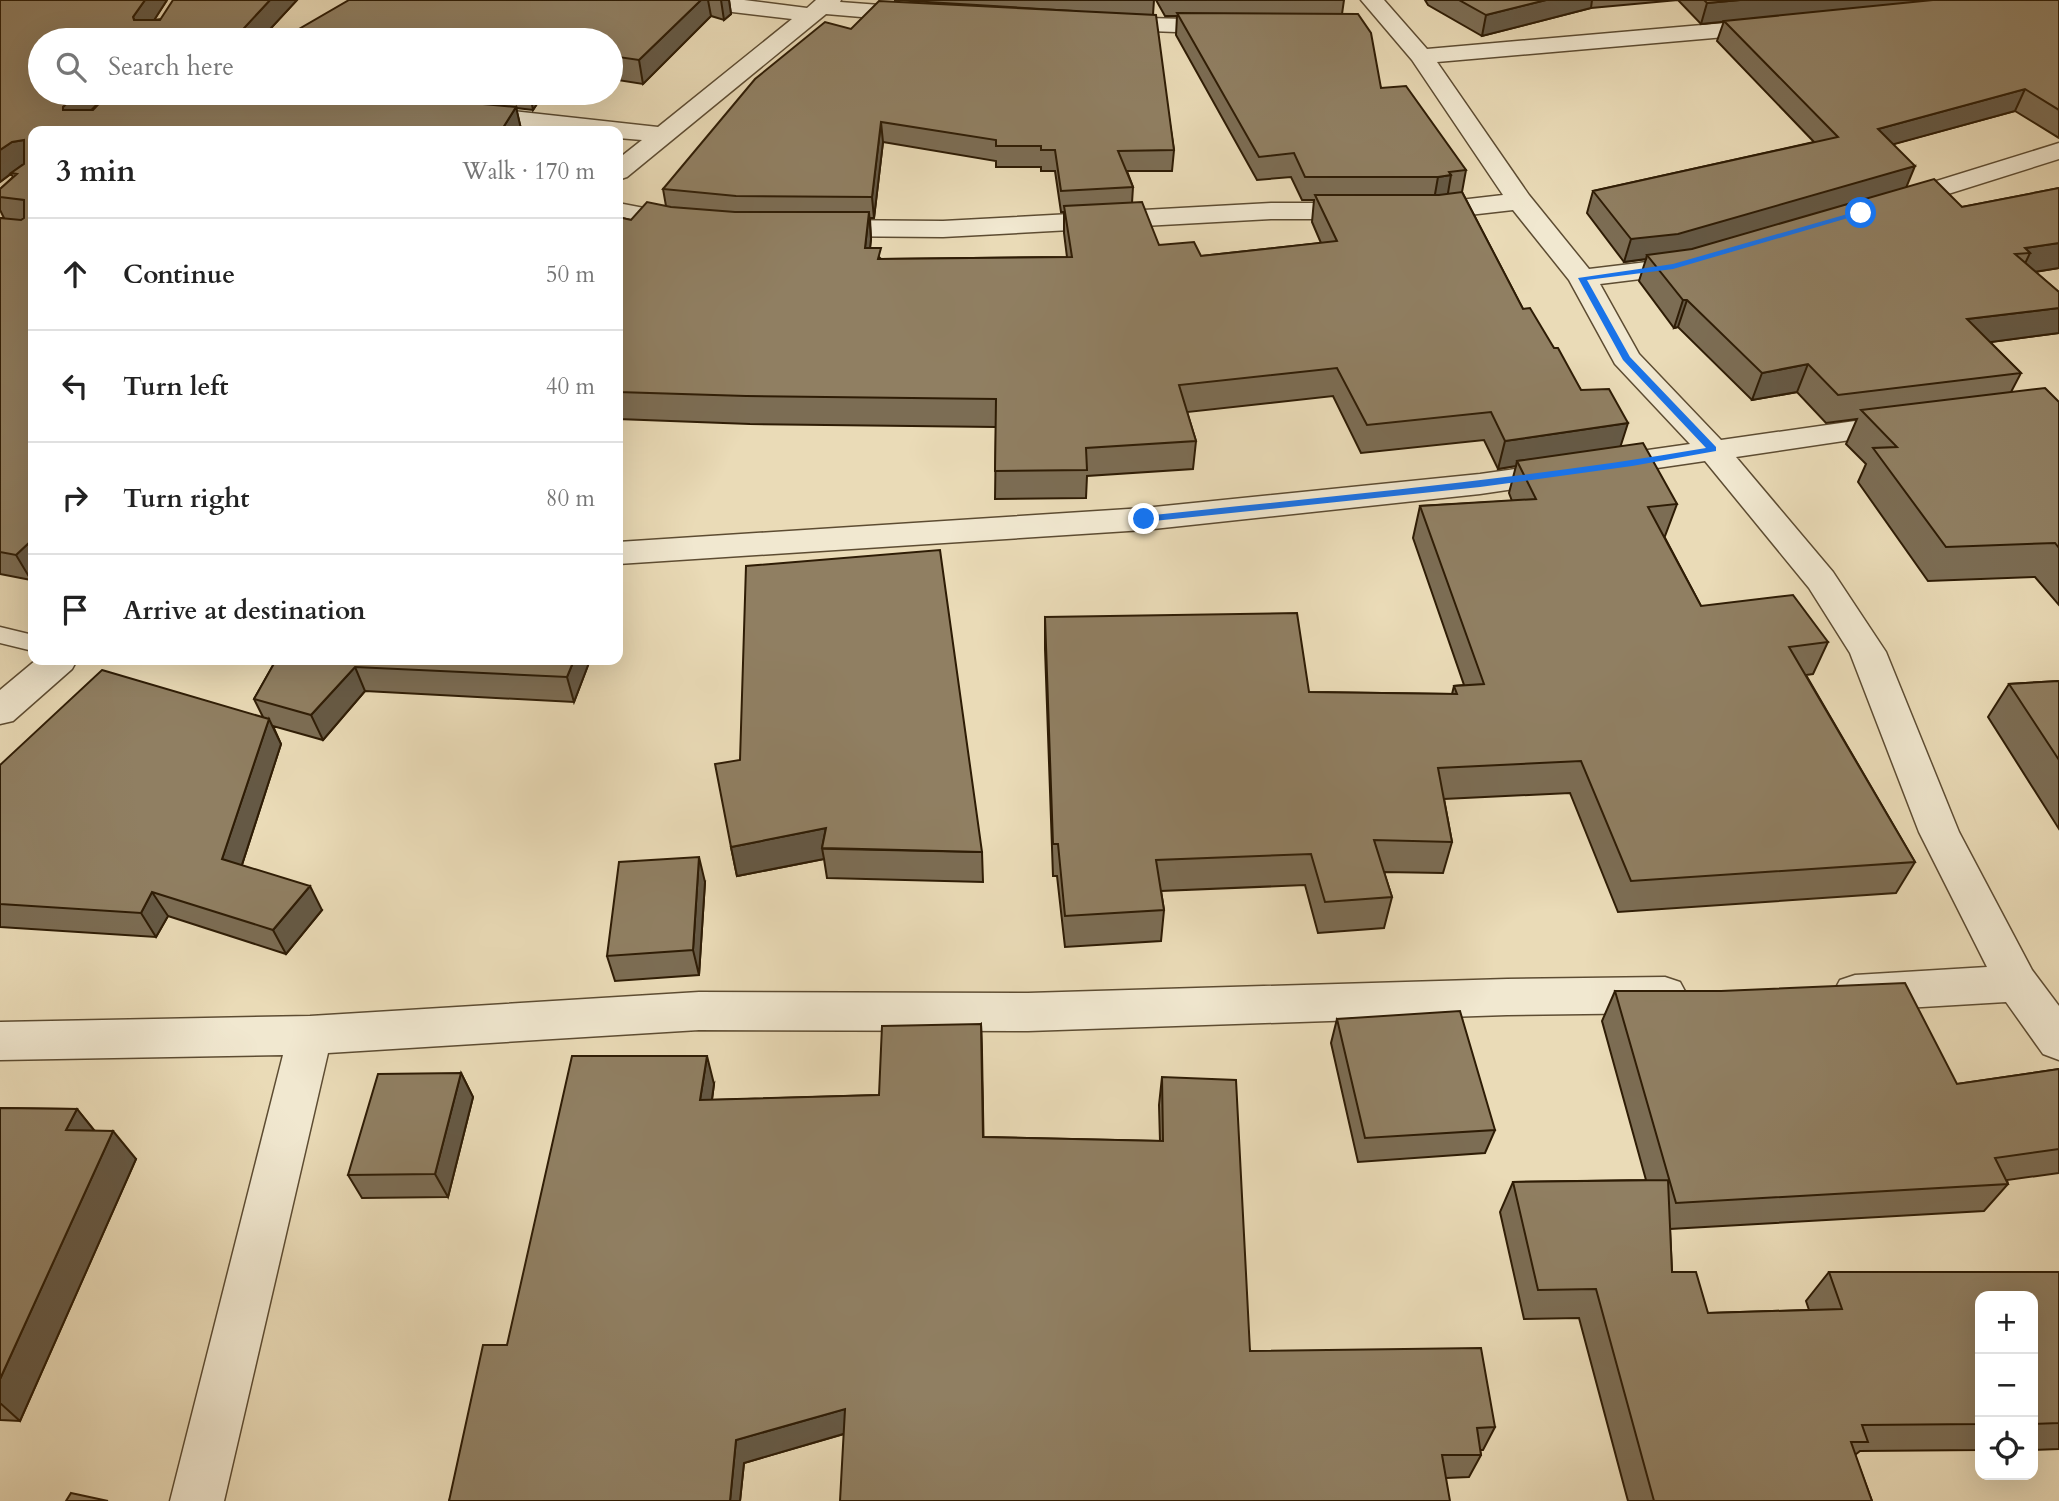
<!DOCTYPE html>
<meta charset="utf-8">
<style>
:root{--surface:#fff;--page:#f6f6f6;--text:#222;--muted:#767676;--line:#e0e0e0}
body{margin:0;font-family:Cardo,serif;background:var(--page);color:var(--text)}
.controls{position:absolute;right:21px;bottom:21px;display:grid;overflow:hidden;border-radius:14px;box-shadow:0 7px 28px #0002}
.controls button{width:63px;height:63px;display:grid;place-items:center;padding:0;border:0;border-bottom:2px solid var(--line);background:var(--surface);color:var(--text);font:35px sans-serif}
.stop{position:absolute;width:21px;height:21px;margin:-16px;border:5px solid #1a73e8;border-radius:50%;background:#fff}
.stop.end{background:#1a73e8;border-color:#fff;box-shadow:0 2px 7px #0008}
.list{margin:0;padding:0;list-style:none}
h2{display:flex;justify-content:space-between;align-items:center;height:91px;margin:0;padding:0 28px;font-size:30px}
h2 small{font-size:23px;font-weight:400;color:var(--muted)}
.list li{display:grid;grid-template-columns:46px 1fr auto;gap:21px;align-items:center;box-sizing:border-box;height:112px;padding:0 28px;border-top:2px solid var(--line)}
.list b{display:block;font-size:26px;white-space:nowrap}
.list em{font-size:23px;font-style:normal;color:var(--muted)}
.icon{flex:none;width:38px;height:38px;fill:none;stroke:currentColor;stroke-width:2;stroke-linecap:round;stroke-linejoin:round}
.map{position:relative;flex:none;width:2059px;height:1501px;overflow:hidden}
.search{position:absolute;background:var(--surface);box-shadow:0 7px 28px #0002;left:28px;top:28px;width:595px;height:77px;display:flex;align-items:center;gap:18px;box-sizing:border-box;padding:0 24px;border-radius:38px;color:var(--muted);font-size:26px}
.panel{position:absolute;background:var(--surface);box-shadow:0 7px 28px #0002;left:28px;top:126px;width:595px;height:539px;border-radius:14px}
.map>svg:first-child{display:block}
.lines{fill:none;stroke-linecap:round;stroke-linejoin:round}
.service-casing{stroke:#5d4c32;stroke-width:3}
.minor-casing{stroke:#5d4c32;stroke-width:3}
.service{fill:#f1e8d0;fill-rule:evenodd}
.minor{fill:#f1e8d0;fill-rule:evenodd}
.wall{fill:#7c6d54;stroke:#2e1c05;stroke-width:2;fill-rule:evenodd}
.shaded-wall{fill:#655945;stroke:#2e1c05;stroke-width:2}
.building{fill:#907f62;stroke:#2e1c05;stroke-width:2}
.route{fill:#1a73e8}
</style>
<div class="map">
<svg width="2059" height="1501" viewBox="0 0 2059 1501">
<rect width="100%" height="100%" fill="#eadbb7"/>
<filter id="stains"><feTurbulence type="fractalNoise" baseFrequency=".00286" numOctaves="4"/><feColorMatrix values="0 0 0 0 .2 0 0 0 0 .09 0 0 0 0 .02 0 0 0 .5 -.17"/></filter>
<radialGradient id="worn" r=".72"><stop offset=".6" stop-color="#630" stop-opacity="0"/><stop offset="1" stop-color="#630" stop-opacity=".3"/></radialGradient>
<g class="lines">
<!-- service casing -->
<g class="service-casing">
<path id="service" d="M0,627L33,635V651L0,643Z"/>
</g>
<!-- minor casing -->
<g class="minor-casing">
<path id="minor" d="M679,0H744L807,8L816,0H841L840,2L920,8L928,10L931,15L928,20L920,22L826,14L627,177L618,180V159L642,140L618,138V131H562L466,120L457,118L454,113L457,108L466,106L658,127L792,19L690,7L682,5Z
M1361,0H1384L1427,49L1771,19L1779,21L1782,26L1779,31L1771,33L1437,62L1529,195L1589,269L1672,259L1695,253L1705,255L1709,261L1705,267L1673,275L1600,284L1639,354L1721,440L1904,414L1915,416L1920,423L1915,430L1904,432L1736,457L1833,572L1886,652L1959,832L2032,970L2059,1006V1060L2043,1054L2006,1002L1855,1011L1840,1006L1833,993L1840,980L1855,975L1987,967L1919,832L1850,653L1809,588L1705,461L1480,494L1144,530L618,564V542L1144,508L1480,474L1690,444L1615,364L1569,280L1513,210L1434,219H1271L943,237L820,236L810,234L806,228L810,222L820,220L943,221L1271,203H1434L1503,195L1412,60Z
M1106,17L1228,20L1236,22L1239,27L1236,32L1228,34L1098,29L1095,24L1098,19Z
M2059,143V159L1894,211L1885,209L1881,203L1885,197Z
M618,203L696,218L700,224L696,230L686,232L618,219Z
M36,660H77L72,669L13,721L0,724V690Z
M1665,977L1680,982L1687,995L1680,1008L1665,1013L1507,1015L1028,1031L699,1030L328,1053L224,1501H170L283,1055L0,1060V1022L310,1016L699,992L1028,993L1507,979Z"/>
</g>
<!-- service -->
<use href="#service" class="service"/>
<!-- minor -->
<use href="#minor" class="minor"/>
</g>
<!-- wall -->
<path class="wall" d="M0,0H167L154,20L297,0L260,40H40V93H108L91,110H93L109,93H544L533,110L516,108L521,129L33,131L31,580L0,574V218H4L0,210V189L13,177L11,174L0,182ZM371,93L383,94L442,100Z
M349,0H729L731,14L724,20L711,16L643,84L611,79V40Z
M894,0H1154L1153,15L1174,150L1172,171H1127L1133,187L1132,203L1159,245L1201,256L1321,243L1312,222L1314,200H1302L1291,177L1257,180L1176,35L1177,16H1165L1156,0H1344L1342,14L1381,88L1466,170L1462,192L1523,309L1554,348L1581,390L1621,446L1677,504L1665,536H1664L1701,606L1828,642L1813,674L1806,675L1915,862L1896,893L1618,912L1570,793L1444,799L1452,842L1443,873L1384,872L1392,897L1384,928L1318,933L1305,885L1161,891L1164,910L1161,941L1065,947L1057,876H1053L1045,649V617L1309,692L1452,694L1454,686L1464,685L1413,538L1420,506L1512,501L1509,493L1516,466L1498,469L1484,440L1361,453L1333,396L1187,412L1196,441L1193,469L1087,476L1086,498L995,499L996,427L750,424L618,419V217L631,220L666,206L663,189L851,29L1073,11ZM883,142L996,161V167H1041V171H1055L1061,212H1064V233L1067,257L881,259L870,248L871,239L870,218H874Z
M1425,0H2059V138L2015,111L1893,144L1906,187L1962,207L2059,188V268L2035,272L2059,292V333L1990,342L2021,373L2011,392L2059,402V605L2035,577L1928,581L1858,482L1866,464L1846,444L1857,419L1826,423L1797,392L1752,400L1678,327L1674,328L1639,281L1646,259L1624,262L1587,213L1593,191L1814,142L1717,41L1724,21L1701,24L1678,0L1591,8L1482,36L1428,5Z
M276,660H590L574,702L365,691L323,740L273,726L281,744L242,865L322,910L286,954L168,916L156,937L0,927V765L263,717L254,699Z
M2059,681V829L1988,717L2009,684Z
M731,847L982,852L983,882L827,878L824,859L737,876Z
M705,882L699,975L615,981L607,956Z
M1615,991L1957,1084L2059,1069V1173L2007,1180L2008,1184L1984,1211L1670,1229L1672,1272L1708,1313L1809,1310L1806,1301L1829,1272H2059V1449L2033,1450V1296H1980V1450L1860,1451L1855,1455L1872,1501H1628L1579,1318L1524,1319L1500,1212L1513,1182L1646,1180L1602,1021Z
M1337,1019L1495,1130L1485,1153L1358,1162L1331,1043Z
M981,1024L983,1137L1160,1141L1159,1105L1162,1077L1250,1351L1495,1427L1483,1450H1480L1481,1455L1469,1477L1446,1478L844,1434L744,1463L740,1501H449L507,1345L714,1084L712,1100L879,1095Z
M461,1073L473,1097L448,1197L362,1198L348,1175Z
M0,1108L77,1109L94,1130L136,1159L20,1421L0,1420Z"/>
<!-- shaded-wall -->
<path class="shaded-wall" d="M145,0H167L142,39L133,17Z
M270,0H297L260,40H233Z
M701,0H708L711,16L643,84L639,60Z
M721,0H729L731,14L724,20Z
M1546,0H1592L1591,8L1482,36L1486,15Z
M1740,0H1940L1701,24L1707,3Z
M2025,89L2015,111L1869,151L1878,129Z
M77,93H108L73,129L63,110V107Z
M185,93H213L174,104Z
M530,93H544L533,110Z
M516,107L521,129L520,131H501Z
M881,122L883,142L874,218L872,197Z
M24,140L33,160L22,165L0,182V150L12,142Z
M1915,166L1906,188L1670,256L1647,255L1646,259L1624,262L1631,239Z
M1451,175L1447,199L1434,200L1438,177Z
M869,212L871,239L867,275L865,248Z
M2059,243V268L2020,274L2030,253L2025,248Z
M1683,300H1687L1678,327L1674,328Z
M2059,308V333L1954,347L1967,319Z
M1808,364L1797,392L1752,400L1762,373Z
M1628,423L1619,451L1517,461L1516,466L1498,469L1505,441Z
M33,539V578L31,580L16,555Z
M574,660H590L574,702L567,677Z
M355,667L365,691L323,740L311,715Z
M269,719L281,744L236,883L222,859Z
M826,828L822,848L824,859L737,876L731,847Z
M699,857L705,882L699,975L693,950Z
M310,886L322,910L286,954L273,930Z
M152,892L168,916L156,937L141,913Z
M981,1024L982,1052L984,1165L983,1137Z
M707,1056L714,1084L708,1128L700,1100Z
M461,1073L473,1097L448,1197L435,1174Z
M77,1109L100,1138L66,1130Z
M113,1131L136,1159L20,1421L0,1403V1379Z
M845,1409L850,1432L744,1463L740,1501H730L736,1440Z"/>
<!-- building -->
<path class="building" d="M0,0H145L133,17L134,20H160L173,0H270L233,40H40V93H77L63,107V110H93L109,93H185L174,104L193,93H363L516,107L501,131H33V539L16,555L0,552V218L21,220L24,218V200L0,197V189L17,174L11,173L24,164V140L12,142L0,150Z
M349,0H701L639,60L611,56V40H280Z
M1459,0H1546L1486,15Z
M1704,0H1740L1707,3Z
M1933,0H2059V110L2025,89L1878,129L1915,166L1678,234L1631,239L1593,191L1838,137L1724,21Z
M879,1L1156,15L1174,150L1118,151L1133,187L1061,191L1055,150H1041V146H996V140L881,122L872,197L736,196L663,189L755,79L825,22L851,29Z
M1177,13L1358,14L1371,33L1381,88L1406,86L1466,170L1449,172L1451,175L1438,177H1305L1294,153L1259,157Z
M1934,179L1962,207L2059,188V243L2025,248L2030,253L2015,254L2059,292V308L1967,319L2021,373L1838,395L1808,364L1762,373L1687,300H1683L1647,255L1692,249Z
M1462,192L1523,309L1530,308L1554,348H1558L1581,390L1609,389L1628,423L1505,441L1491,412L1367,425L1337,368L1179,385L1196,441L1086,448L1087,470L995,471L996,399L746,396L618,392V217L631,220L647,202L671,207L735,212H869L865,248H881L878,259L1072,257L1064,206L1142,202L1159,245L1194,242L1201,256L1337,241L1315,195H1439Z
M2045,388L2059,402V548L2055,543L1946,547L1873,448L1897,447L1861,410Z
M1643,443L1677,504L1648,507L1701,606L1793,595L1828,642L1789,647L1915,862L1631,881L1581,761L1438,768L1452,842L1374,840L1392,897L1325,902L1311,854L1156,860L1164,910L1065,916L1058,844H1053L1045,617L1297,613L1309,692L1457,694L1454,686L1484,684L1420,506L1536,499L1517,461Z
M940,550L982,852L822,848L826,828L731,847L715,764L740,760L746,566Z
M276,660H574L567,677L355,667L311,715L254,699Z
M102,670L269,719L222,859L310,886L273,930L152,892L141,913L0,904V765Z
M2059,681V760L2009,684Z
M699,857L693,950L607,956L619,862Z
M1905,983L1957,1084L2059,1069V1149L1995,1158L2008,1184L1676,1203L1615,991H1721Z
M1460,1011L1495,1130L1365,1138L1337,1019Z
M981,1024L983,1137L1163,1141L1162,1077L1236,1080L1250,1351L1481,1348L1495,1427L1477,1428L1481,1455H1442L1450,1501H840L845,1409L736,1440L730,1501H449L483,1345H507L572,1056H707L700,1100L879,1095L882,1026Z
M461,1073L435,1174L348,1175L378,1074Z
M0,1108L77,1109L66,1130L113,1131L0,1379Z
M1668,1180L1672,1272H1696L1708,1313L1842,1309L1829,1272H2059V1423L2033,1424V1296H1980V1424L1862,1425L1868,1442H1851L1872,1501H1654L1596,1289L1538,1290L1513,1182Z
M71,1493L108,1501H66Z"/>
<!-- route -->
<path class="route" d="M1858,211L1865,213L1673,269L1587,280L1630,357L1716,447V451L1632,466L1480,487L1144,522L1139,519L1144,516C1332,496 1520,480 1706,448L1623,360L1578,278L1673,264Z"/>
<rect width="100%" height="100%" filter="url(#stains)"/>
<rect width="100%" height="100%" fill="url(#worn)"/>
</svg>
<div class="controls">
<button>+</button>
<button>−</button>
<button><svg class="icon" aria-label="locate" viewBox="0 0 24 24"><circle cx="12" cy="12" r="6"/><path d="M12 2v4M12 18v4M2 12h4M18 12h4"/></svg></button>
</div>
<div class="stop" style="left:1861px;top:213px"></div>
<div class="stop end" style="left:1144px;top:519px"></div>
<div class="search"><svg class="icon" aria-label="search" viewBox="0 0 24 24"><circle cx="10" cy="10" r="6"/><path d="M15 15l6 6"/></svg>Search here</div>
<section class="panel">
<h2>3 min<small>Walk · 170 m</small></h2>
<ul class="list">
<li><svg class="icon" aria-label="ahead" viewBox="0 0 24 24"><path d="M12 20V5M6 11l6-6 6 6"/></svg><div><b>Continue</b></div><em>50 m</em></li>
<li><svg class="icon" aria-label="left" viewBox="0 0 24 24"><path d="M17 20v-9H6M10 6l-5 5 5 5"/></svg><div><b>Turn left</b></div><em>40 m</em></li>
<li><svg class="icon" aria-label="right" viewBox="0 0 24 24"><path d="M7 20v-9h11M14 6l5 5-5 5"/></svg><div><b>Turn right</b></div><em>80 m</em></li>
<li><svg class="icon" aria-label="arrive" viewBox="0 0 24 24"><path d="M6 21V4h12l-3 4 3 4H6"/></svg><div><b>Arrive at destination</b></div></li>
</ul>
</section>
</div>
